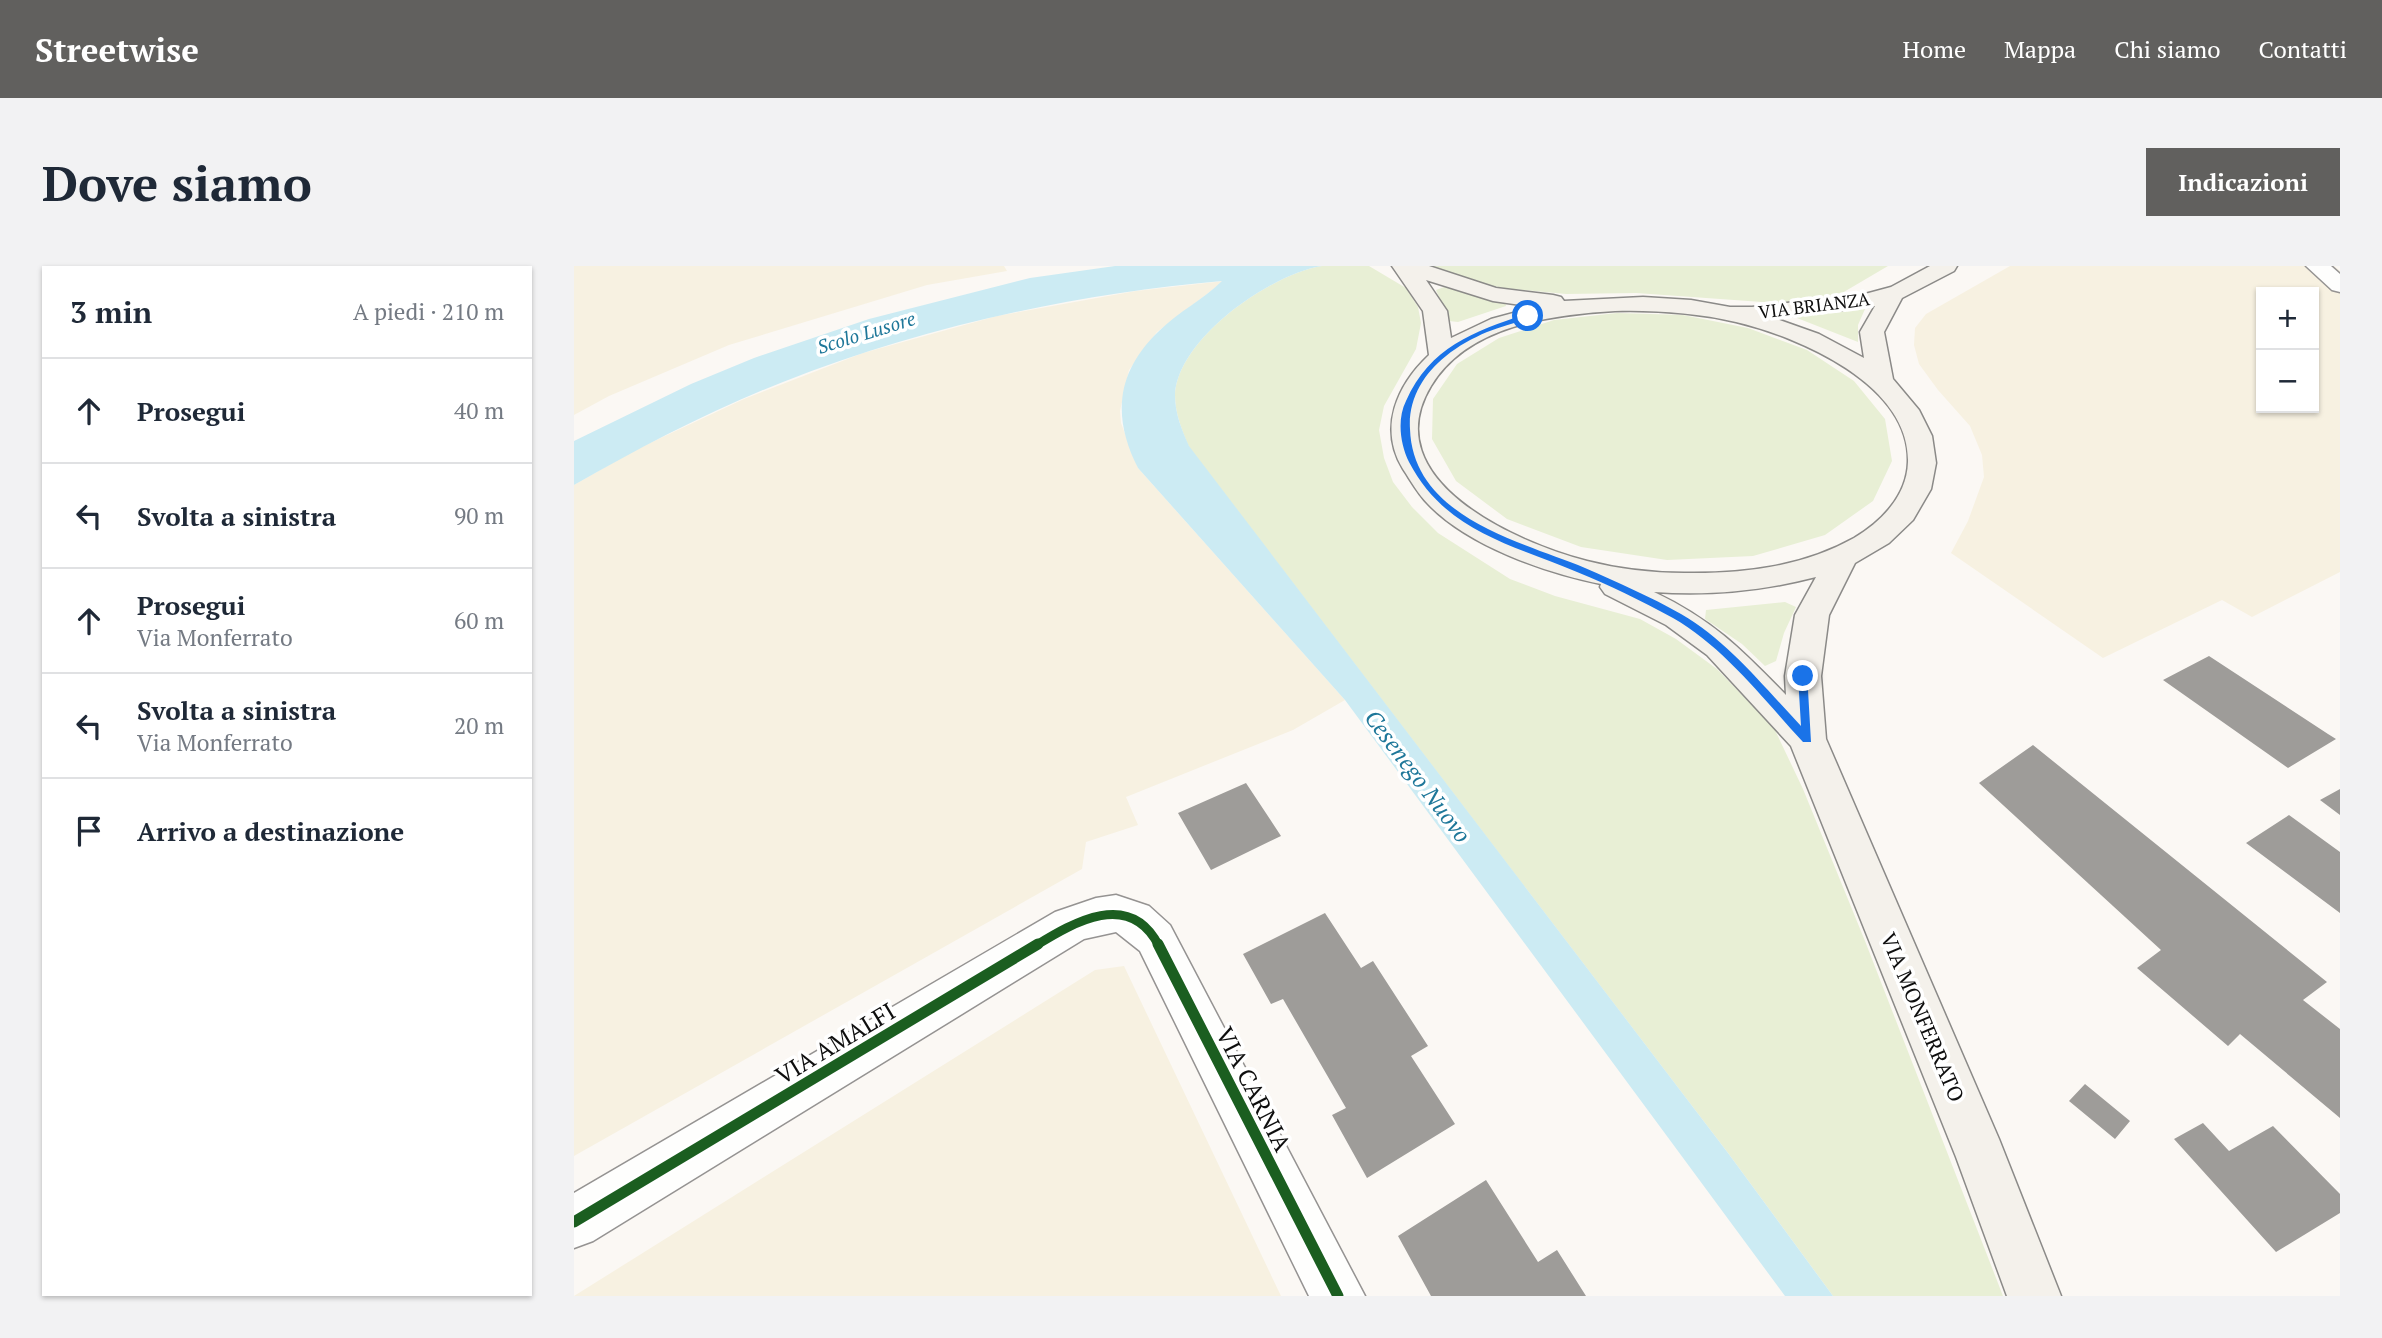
<!DOCTYPE html>
<html lang="it">
<meta charset="utf-8">
<style>
:root{--surface:#fff;--page:#f2f2f3;--text:#1f2937;--muted:#747a83;--line:#e0e1e3;--accent:#61605e}
body{margin:0;font-family:"PT Serif",serif;background:var(--page);color:var(--text)}
.controls{position:absolute;right:21px;top:21px;display:grid;overflow:hidden;border-radius:0px;box-shadow:0 2px 5px #0004}
.controls button{width:63px;height:63px;display:grid;place-items:center;padding:0;border:0;border-bottom:2px solid var(--line);background:var(--surface);color:var(--text);font:35px sans-serif}
.stop{position:absolute;width:21px;height:21px;margin:-16px;border:5px solid #1a73e8;border-radius:50%;background:#fff}
.stop.end{background:#1a73e8;border-color:#fff;box-shadow:0 2px 7px #0008}
.list{margin:0;padding:0;list-style:none}
h2{display:flex;justify-content:space-between;align-items:center;height:91px;margin:0;padding:0 28px;font-size:30px}
h2 small{font-size:23px;font-weight:400;color:var(--muted)}
.list li{display:grid;grid-template-columns:46px 1fr auto;gap:21px;align-items:center;box-sizing:border-box;height:105px;padding:0 28px;border-top:2px solid var(--line)}
.list b{display:block;font-size:26px;white-space:nowrap}
.list p{margin:0;font-size:23px;white-space:nowrap;color:var(--muted)}
.list em{font-size:23px;font-style:normal;color:var(--muted)}
.icon{flex:none;width:38px;height:38px;fill:none;stroke:currentColor;stroke-width:2;stroke-linecap:round;stroke-linejoin:round}
.map{position:relative;flex:none;width:1766px;height:1030px;overflow:hidden;border-radius:0px}
header{display:flex;align-items:center;gap:42px;box-sizing:border-box;height:98px;padding:0 35px;background:var(--accent);color:#fff}
header strong{font-size:33px}
nav{display:flex;gap:38px;margin-inline-start:auto;font-size:24px}
.intro{display:flex;align-items:center;justify-content:space-between;box-sizing:border-box;height:168px;padding:0 42px}
h1{margin:0;font-size:49px}
.button{padding:18px 32px;border-radius:0px;background:var(--accent);color:#fff;font-size:24px;font-weight:700}
main{display:flex;gap:42px;padding:0 42px}
aside{flex:1;background:var(--surface);border-radius:0px;box-shadow:0 2px 5px #0004}
.map>svg:first-child{display:block}
.farmland{fill:#f7f1e1;fill-rule:evenodd}
.green{fill:#e8efd5}
.water{fill:#ccebf3}
.building{fill:#9e9c99}
.lines{fill:none;stroke-linecap:round;stroke-linejoin:round}
.minor-casing{stroke:#959392;stroke-width:3}
.secondary-casing{stroke:#8b8a88;stroke-width:3}
.minor{fill:#fefefd;fill-rule:evenodd}
.secondary{fill:#f4f1eb;fill-rule:evenodd}
.cycleway-far1-casing{stroke:#fff;stroke-width:13}
.cycleway-casing{stroke:#fff;stroke-width:16}
.cycleway-far1{stroke:#1b5e20;stroke-width:9}
.cycleway{stroke:#1b5e20;stroke-width:11}
.route{fill:#1a73e8}
.labels{text-anchor:middle;dominant-baseline:central;stroke-width:7;stroke-linejoin:round;paint-order:stroke}
.far-street-label{font-size:18px;fill:#0e0e0e;stroke:#fff}
.far-water-label{font-size:19px;font-style:italic;fill:#1e7799;stroke:#fff}
.street-label{font-size:21px;fill:#0e0e0e;stroke:#fff}
.water-label{font-size:23px;font-style:italic;fill:#1e7799;stroke:#fff}
.near-street-label{font-size:24px;fill:#0e0e0e;stroke:#fff}
</style>
<header>
<strong>Streetwise</strong>
<nav><a>Home</a><a>Mappa</a><a>Chi siamo</a><a>Contatti</a></nav>
</header>
<div class="intro"><h1>Dove siamo</h1><a class="button">Indicazioni</a></div>
<main>
<aside>
<h2>3 min<small>A piedi · 210 m</small></h2>
<ul class="list">
<li><svg class="icon" aria-label="ahead" viewBox="0 0 24 24"><path d="M12 20V5M6 11l6-6 6 6"/></svg><div><b>Prosegui</b></div><em>40 m</em></li>
<li><svg class="icon" aria-label="left" viewBox="0 0 24 24"><path d="M17 20v-9H6M10 6l-5 5 5 5"/></svg><div><b>Svolta a sinistra</b></div><em>90 m</em></li>
<li><svg class="icon" aria-label="ahead" viewBox="0 0 24 24"><path d="M12 20V5M6 11l6-6 6 6"/></svg><div><b>Prosegui</b><p>Via Monferrato</p></div><em>60 m</em></li>
<li><svg class="icon" aria-label="left" viewBox="0 0 24 24"><path d="M17 20v-9H6M10 6l-5 5 5 5"/></svg><div><b>Svolta a sinistra</b><p>Via Monferrato</p></div><em>20 m</em></li>
<li><svg class="icon" aria-label="arrive" viewBox="0 0 24 24"><path d="M6 21V4h12l-3 4 3 4H6"/></svg><div><b>Arrivo a destinazione</b></div></li>
</ul>
</aside>
<div class="map">
<svg width="1766" height="1030" viewBox="0 0 1766 1030">
<rect width="100%" height="100%" fill="#fbf8f4"/>
<!-- farmland -->
<path class="farmland" d="M0,0H430L433,5L353,19L155,79L35,130L0,149Z
M1436,0H1760L1766,5V306L1678,351L1648,334L1529,392L1377,287L1394,255L1410,211L1408,189L1396,160L1364,124L1345,98L1340,79L1341,62L1352,48ZM1687,26H1740V142H1687Z
M650,15L583,66L555,104L546,145L547,157L564,202L771,434L719,464L552,531L564,559L512,576L508,603L0,890V219L61,184L170,133L289,87L423,50L562,25Z
M550,700L707,1030H0L521,704Z"/>
<!-- green -->
<path class="green" d="M748,0H795L832,22L844,41L847,57L842,83L810,140L805,164L810,192L819,216L838,241L864,267L936,313L981,330L1066,353L1102,373L1143,403L1200,462L1229,523L1291,675L1429,1030H1259L1154,887L615,181C608,164 601,148 601,129C604,72 697,8 748,0Z
M856,0H1314L1263,30L1202,37L1062,27L992,28L930,22L900,16Z
M870,21L931,35L932,40L884,56L875,55L862,24Z
M1288,41L1291,43L1284,59V76L1223,52V49L1267,46Z
M1043,47L1109,49L1174,62L1233,84L1280,115L1311,153L1318,195L1299,235L1251,269L1179,290L1093,294L1007,281L933,253L882,215L858,173L859,133L883,98L925,72L980,54Z
M1211,336L1222,341L1210,367L1202,395L1191,400L1168,378L1131,353L1132,344Z"/>
<!-- water -->
<path class="water" d="M541,0H748C697,8 604,72 601,129C601,148 608,164 615,180L1154,887L1259,1030H1211L771,434L564,202C538,151 542,106 585,65C604,46 630,33 648,15C499,28 348,61 209,116C137,144 67,181 0,219V175L117,118L180,92L295,53L456,12Z"/>
<!-- building -->
<path class="building" d="M1635,390L1754,468L1762,473L1714,502L1589,414Z
M1459,479L1753,716L1729,734L1766,763V852L1666,768L1654,780L1563,702L1587,684L1405,517Z
M672,517L707,570L637,604L604,547Z
M1766,523V549L1746,534Z
M1715,549L1766,586V647L1672,577Z
M751,647L787,702L799,695L854,780L837,790L881,858L793,912L758,849L772,842L709,733L697,738L669,688Z
M1511,818L1556,855L1541,873L1495,835Z
M1629,857L1655,885L1699,860L1766,928V947L1702,986L1600,873Z
M912,914L964,996L983,984L1012,1030H857L824,970Z"/>
<g class="lines">
<!-- minor casing -->
<g class="minor-casing">
<path id="minor" d="M1732,0H1757L1766,8V26L1758,24Z
M542,629L575,640L596,659L791,1030H735L566,685L542,666L510,673L19,975L0,982V927L481,646L522,632Z"/>
</g>
<!-- secondary casing -->
<g class="secondary-casing">
<path id="secondary" d="M818,0H855L922,22L979,29L987,31L990,35L1069,31L1117,34L1156,41H1178L1291,28L1317,21L1356,0H1383L1380,5L1328,32L1310,66L1319,113L1345,144L1358,170L1362,197L1357,223L1339,254L1315,277L1281,297L1255,349L1247,410L1252,473L1425,873L1487,1030H1433L1382,891L1217,480L1133,389L1092,359L1031,328L1026,321L1027,318C972,307 894,280 854,238C844,228 837,215 829,203C804,162 823,119 855,89L849,45ZM852,14L919,35L961,41L917,53L877,72L873,45ZM1301,40L1286,66L1290,92L1245,68L1200,52ZM1041,45C1081,44 1123,47 1162,56C1225,71 1336,118 1334,196C1333,230 1307,256 1280,272C1228,301 1169,308 1110,307C1078,307 1044,303 1013,295C943,277 800,214 857,120C894,59 977,49 1041,45ZM1242,311L1221,349L1211,410L1212,429C1167,383 1139,354 1080,326C1135,330 1188,325 1242,311Z"/>
</g>
<!-- minor -->
<use href="#minor" class="minor"/>
<!-- secondary -->
<use href="#secondary" class="secondary"/>
<!-- cycleway-far1 casing -->
<g class="cycleway-far1-casing">
<path id="cycleway-far1" d="M461,680C500,656 556,623 585,680"/>
</g>
<!-- cycleway casing -->
<g class="cycleway-casing">
<path id="cycleway" d="M584,678L764,1030
M0,956L464,678"/>
</g>
<!-- cycleway-far1 -->
<use href="#cycleway-far1" class="cycleway-far1"/>
<!-- cycleway -->
<use href="#cycleway" class="cycleway"/>
</g>
<!-- route -->
<path class="route" d="M952,48L958,50C945,57 928,60 913,66C899,72 884,80 872,90C849,108 834,134 836,163C839,251 945,275 1011,302C1043,316 1077,331 1107,348C1154,375 1190,421 1227,460L1224,410L1233,407L1237,476H1229C1190,434 1150,381 1099,352C1068,335 1035,319 1003,306C936,278 871,265 835,196C826,178 823,153 832,135C856,81 899,66 952,48Z"/>
<g class="labels">
<!-- far-street labels -->
<g class="far-street-label">
<text transform="translate(1240 39) rotate(-7)">VIA BRIANZA</text>
</g>
<!-- far-water labels -->
<g class="far-water-label">
<text transform="translate(292 66) rotate(-17)">Scolo Lusore</text>
</g>
<!-- street labels -->
<g class="street-label">
<text transform="translate(1349 751) rotate(67)">VIA MONFERRATO</text>
</g>
<!-- water labels -->
<g class="water-label">
<text transform="translate(844 510) rotate(53)">Cesenego Nuovo</text>
</g>
<!-- near-street labels -->
<g class="near-street-label">
<text transform="translate(261 777) rotate(-31)">VIA AMALFI</text>
<text transform="translate(680 823) rotate(63)">VIA CARNIA</text>
</g>
</g>
</svg>
<div class="controls">
<button>+</button>
<button>−</button>
</div>
<div class="stop" style="left:954px;top:50px"></div>
<div class="stop end" style="left:1229px;top:410px"></div>
</div>
</main>
